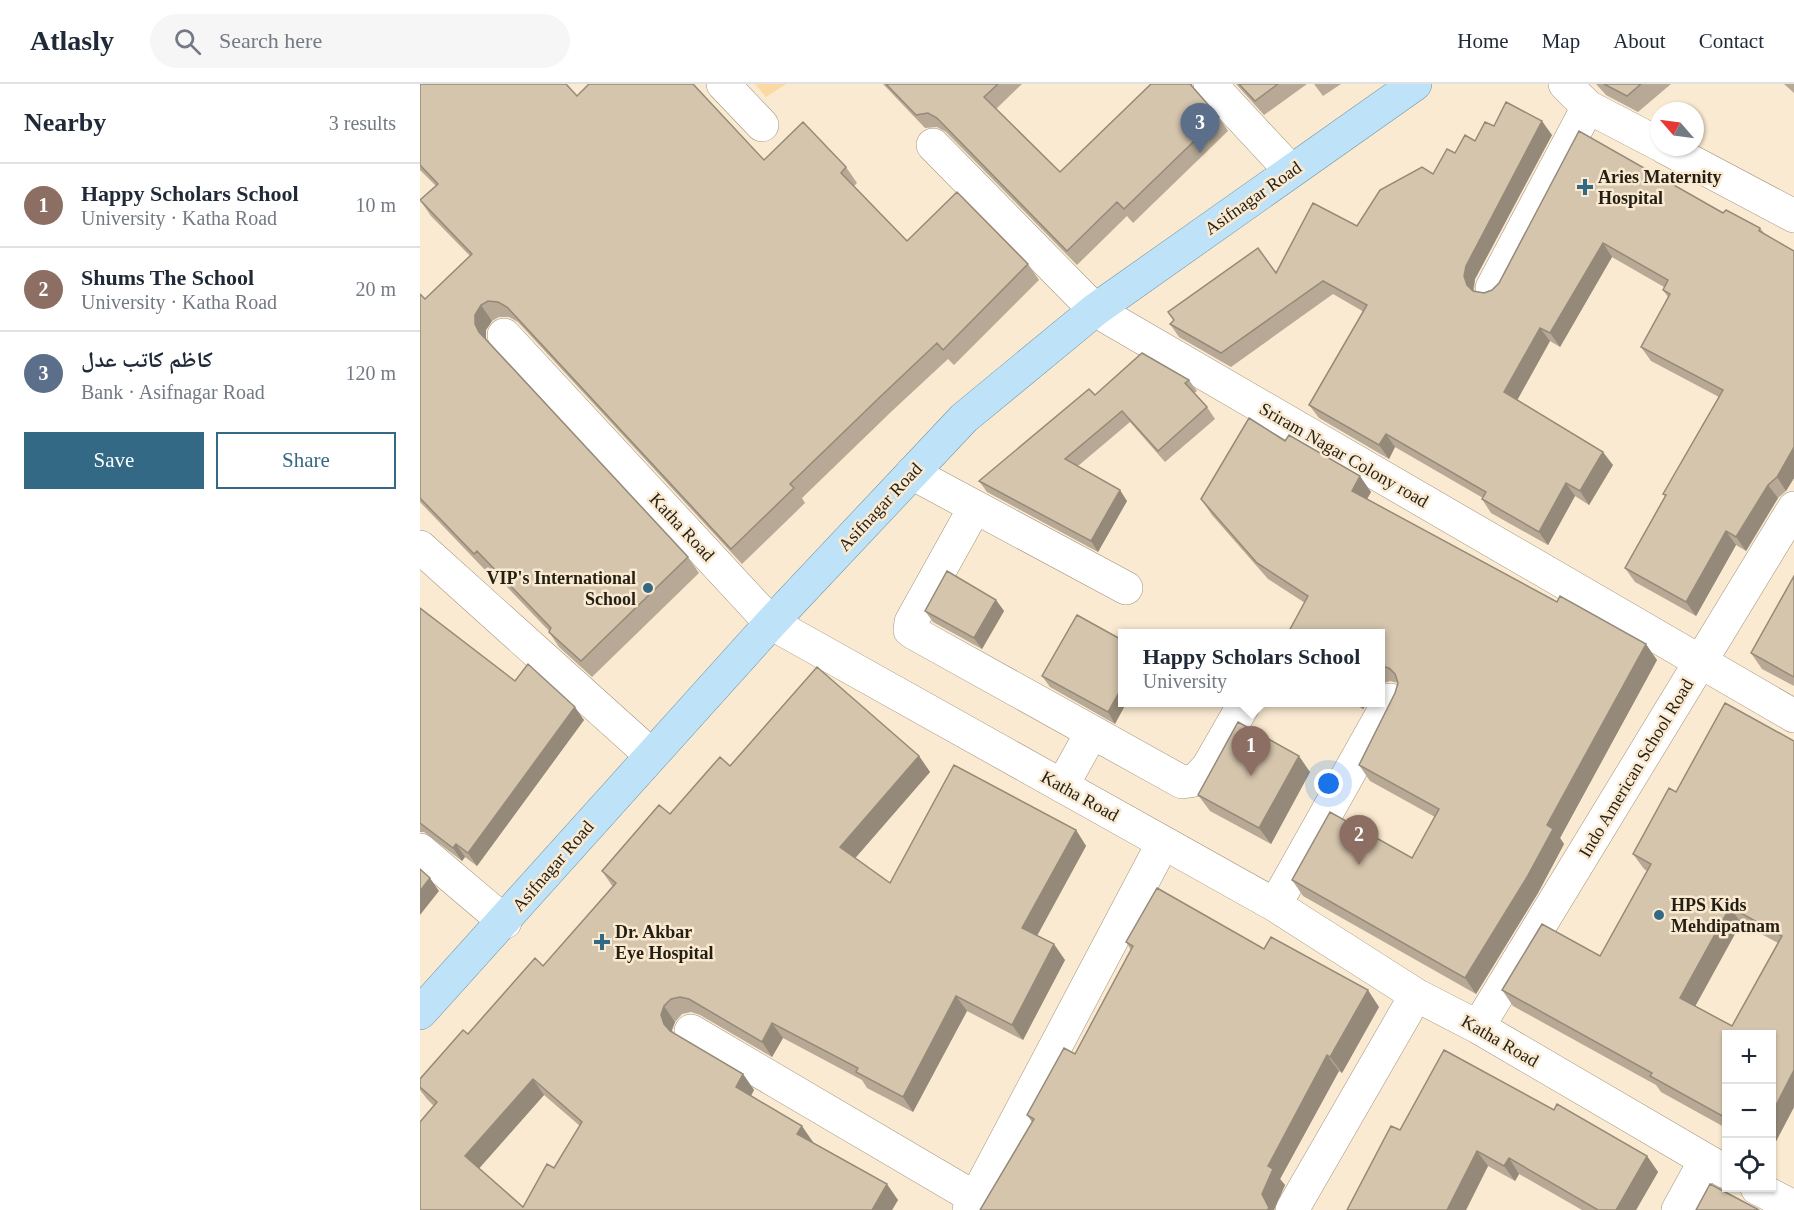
<!DOCTYPE html>
<meta charset="utf-8">
<style>
:root{--surface:#fff;--page:#f6f6f7;--text:#1f2937;--muted:#747a83;--line:#e0e1e3;--accent:#336985}
body{margin:0;font-family:"Times New Roman","Noto Naskh Arabic",serif;background:var(--page);color:var(--text)}
.controls{position:absolute;right:18px;bottom:18px;display:grid;overflow:hidden;border-radius:0px;box-shadow:0 2px 4px #0004}
.controls button{width:54px;height:54px;display:grid;place-items:center;padding:0;border:0;border-bottom:2px solid var(--line);background:var(--surface);color:var(--text);font:30px sans-serif}
.compass{position:absolute;left:1230px;top:18px;width:54px;height:54px;border-radius:50%;background:var(--surface);box-shadow:0 2px 4px #0004;rotate:298deg}
.you{position:absolute;left:909px;top:700px;width:21px;height:21px;margin:-15px;border:4px solid #fff;border-radius:50%;background:#1a73e8;box-shadow:0 0 0 9px #1a73e833}
.badge{display:grid;place-items:center;width:39px;height:39px;border-radius:50%;background:var(--accent);color:#fff;font-size:20px;font-weight:700}
.pin{position:absolute;translate:-50% -50px;filter:drop-shadow(0 2px 3px #0008)}
.pin::after{content:'';position:absolute;top:32px;width:21px;height:18px;background:inherit;clip-path:polygon(0 0,100% 0,50% 100%)}
.popup{position:absolute;left:698px;top:545px;width:267px;height:78px;box-sizing:border-box;display:grid;place-content:center;border-radius:0px;background:var(--surface);filter:drop-shadow(0 2px 4px #0005);font-size:20px;white-space:nowrap;color:var(--muted)}
.popup b{font-size:22px;color:var(--text)}
.popup::after{content:'';position:absolute;left:50%;top:100%;margin-left:-12px;border:12px solid transparent;border-top-color:var(--surface)}
.list{margin:0;padding:0;list-style:none}
h2{display:flex;justify-content:space-between;align-items:center;height:78px;margin:0;padding:0 24px;font-size:26px}
h2 small{font-size:20px;font-weight:400;color:var(--muted)}
.list li{display:grid;grid-template-columns:39px 1fr auto;gap:18px;align-items:center;box-sizing:border-box;height:84px;padding:0 24px;border-top:2px solid var(--line)}
.list b{display:block;font-size:22px;white-space:nowrap}
.list p{margin:0;font-size:20px;white-space:nowrap;color:var(--muted)}
.list em{font-size:20px;font-style:normal;color:var(--muted)}
.actions{display:flex;gap:12px;padding:18px 24px}
.actions a{flex:1;padding:14px 0;border:2px solid var(--accent);border-radius:0px;text-align:center;font-size:21px;color:var(--accent)}
.actions .main{background:var(--accent);color:#fff}
.icon{flex:none;width:33px;height:33px;fill:none;stroke:currentColor;stroke-width:2;stroke-linecap:round;stroke-linejoin:round}
.map{position:relative;flex:none;width:1374px;height:1126px;overflow:hidden}
header{display:flex;align-items:center;gap:36px;box-sizing:border-box;height:84px;padding:0 30px;background:var(--surface);border-bottom:2px solid var(--line)}
header strong{font-size:28px}
nav{display:flex;gap:33px;margin-inline-start:auto;font-size:21px}
.search{width:420px;height:54px;background:var(--page);display:flex;align-items:center;gap:15px;box-sizing:border-box;padding:0 21px;border-radius:33px;color:var(--muted);font-size:22px}
main{display:flex}
aside{flex:1;background:var(--surface)}
.map>svg:first-child{display:block}
.green{fill:#fbd9a2}
.lines{fill:none;stroke-linecap:round;stroke-linejoin:round}
.minor-casing{stroke:#a1927b;stroke-width:34}
.major-casing{stroke:#6c93a6;stroke-width:34}
.minor{stroke:#fff;stroke-width:33}
.major{stroke:#bee3f8;stroke-width:33}
.wall{fill:#b7a995;fill-rule:evenodd}
.shaded-wall{fill:#958a79}
.building{fill:#d5c5ad;stroke:#958a79;stroke-width:1.5;fill-rule:evenodd}
.poi-dot{fill:#336985;stroke:#faead1;stroke-width:2}
.labels{text-anchor:middle;dominant-baseline:central;stroke-width:5;stroke-linejoin:round;paint-order:stroke}
.poi-label{font-size:18px;font-weight:bold;fill:#241f15;stroke:#faead1;text-anchor:start}
.street-label{font-size:18px;fill:#241f15;stroke:#faead1}
</style>
<header>
<strong>Atlasly</strong>
<div class="search"><svg class="icon" aria-label="search" viewBox="0 0 24 24"><circle cx="10" cy="10" r="6"/><path d="M15 15l6 6"/></svg>Search here</div>
<nav><a>Home</a><a>Map</a><a>About</a><a>Contact</a></nav>
</header>
<main>
<aside>
<h2>Nearby<small>3 results</small></h2>
<ul class="list">
<li><span class="badge" style="background:#8d6e63">1</span><div><b>Happy Scholars School</b><p>University · Katha Road</p></div><em>10 m</em></li>
<li><span class="badge" style="background:#8d6e63">2</span><div><b>Shums The School</b><p>University · Katha Road</p></div><em>20 m</em></li>
<li><span class="badge" style="background:#5c6f8a">3</span><div><b>كاظم كاتب عدل</b><p>Bank · Asifnagar Road</p></div><em>120 m</em></li>
</ul>
<div class="actions"><a class="main">Save</a><a>Share</a></div>
</aside>
<div class="map">
<svg width="1374" height="1126" viewBox="0 0 1374 1126">
<rect width="100%" height="100%" fill="#faead1"/>
<!-- green -->
<path class="green" d="M335,0H366L346,13Z"/>
<g class="lines">
<!-- minor casing -->
<g class="minor-casing">
<path id="minor" d="M303,0L342,41
M790,0L871,87
M1145,0L1168,23L1239,60
M513,61L675,226L1374,632
M1244,63L1374,132
M1072,204L1168,23
M84,251L351,539L855,821L996,911L1058,943L1306,1088
M492,389L706,504
M555,423L491,538L490,546L494,549L762,698L776,696L788,683L823,622
M0,463L231,671
M642,702L672,648
M0,766L85,838
M855,821L970,616
M1058,943L1374,424
M271,947L555,1114
M1337,1104L1374,1123
M549,1126L743,759
M872,1126L996,911
M1258,1126L1285,1077"/>
</g>
<!-- major casing -->
<g class="major-casing">
<path id="major" d="M0,929L351,539L544,334L675,226L995,0"/>
</g>
<!-- minor -->
<use href="#minor" class="minor"/>
<!-- major -->
<use href="#major" class="major"/>
</g>
<!-- wall -->
<path class="wall" d="M0,0L157,12L344,76L426,83L437,99L434,102L487,157L608,180L619,196L534,281L528,275L472,327L382,414L385,419L322,480L98,238L89,233H79L72,237L66,246V255L268,473L279,489L172,593L139,563L129,548V547L68,483L65,486L0,418V210L5,215L50,172L11,132L0,116L16,102L0,86Z
M463,0H602L576,25L640,88L731,0H772V2L799,33L808,47L713,139L707,132L657,181L526,48L517,43L505,44Z
M816,0H887L844,31Z
M894,0H921L903,12Z
M1176,0H1251L1218,28L1186,11Z
M1364,0H1374V9Z
M1074,42L1132,51L1055,195L1054,207L1064,209L1072,206L1079,199L1159,47L1303,129L1340,144L1344,149L1374,167V394L1366,407L1358,414L1326,467L1316,461L1276,532L1215,498L1205,484L1245,412L1243,410L1299,313L1231,277L1221,263L1248,213L1243,206L1244,203L1192,173L1140,263L1130,257L1097,316L1193,381L1169,421L1155,412L1128,461L1071,429L1062,415L1063,414L975,363L969,375L899,334L889,321L944,228L913,210L811,283L759,253L750,240L856,189L937,142L1013,90L1035,69L1055,57Z
M769,296L777,307L774,309L787,323L795,335L745,378L710,338L658,382L707,417L678,468L567,408L559,397L675,311Z
M865,357L951,408L947,415L1237,576L1140,754L1144,760L1118,809L1056,910L883,812L872,796L992,774L1015,733L950,697L939,681L975,609L978,599L970,597L961,600L960,601V549L885,519L848,495L792,431L781,415Z
M1374,492V602L1342,585L1331,569Z
M576,516L584,527L562,565L513,538L505,527Z
M0,524L95,597L164,636L57,782L45,773L42,777L4,748H0Z
M657,531L695,640L630,603L622,592Z
M931,618H948L943,625Z
M1374,657V1023L1352,1065V951H1306V1044L1241,1008L1236,1001L1093,922L1082,906L1180,872L1227,787L1224,785L1213,770L1256,708ZM1321,839L1358,859L1312,942L1275,922Z
M499,672L510,688L435,774L470,799L656,746L666,762L617,852L645,876L603,956L547,927L493,1028L447,1004L442,996L363,954L352,973L280,931L271,928L262,930L255,938L252,946L253,949L323,990L334,1006L331,1012L393,1058L392,1059L478,1116L472,1126H0L14,1022L7,1015L0,1006V995L123,882L193,803L182,787L250,730L310,682ZM124,1011L160,1042L134,1084L103,1123L59,1084Z
M890,688L851,760L790,727L778,711Z
M706,858L844,865L959,923L922,989L919,987L860,1095L865,1101L854,1126H560L612,1038L607,1031L655,970L711,866Z
M1134,1026L1227,1072L1238,1088L1216,1126H1162L1099,1090L1095,1097L1068,1082L1046,1126H927L980,1046Z"/>
<!-- shaded-wall -->
<path class="shaded-wall" d="M1122,37L1132,51L1055,195L1053,205L1056,214L1047,201L1044,192L1046,182Z
M1183,159L1192,173L1140,263L1130,249Z
M61,221L72,237L66,246V256L59,248L55,240V231Z
M1120,244L1130,257L1094,322L1084,308Z
M966,350L975,363L969,375L959,361Z
M1374,363V394L1366,407L1357,393Z
M1183,368L1193,381L1169,421L1160,407Z
M940,392L951,408L943,422L932,407Z
M1146,399L1155,412L1128,461L1119,448Z
M1348,401L1358,414L1326,467L1316,453Z
M700,406L707,417L678,468L671,457Z
M1306,447L1316,461L1276,532L1266,518Z
M576,516L584,527L562,565L554,554Z
M1226,560L1237,576L1140,754L1144,760L1118,809L1056,910L1045,894L1127,741Z
M702,603V618H707L695,640L688,628Z
M938,618H948L943,625Z
M155,623L164,636L57,782L48,769Z
M499,672L510,688L431,779L420,763Z
M879,672L890,688L851,760L839,744Z
M656,746L666,762L613,859L602,844Z
M36,760L45,773L42,777L33,764Z
M10,794L19,807L0,831V807Z
M1310,823L1321,839L1271,930L1260,914Z
M634,860L645,876L603,956L592,941Z
M948,906L959,923L922,989L910,973Z
M536,912L547,927L493,1028L483,1013Z
M244,922L255,938L252,946L254,956L244,940L241,931Z
M352,939L363,954L352,973L342,958Z
M907,971L919,987L860,1095L865,1101L854,1126H847L842,1110L848,1082Z
M1374,986V1023L1352,1065V1029Z
M323,990L334,1006L327,1019L316,1003Z
M113,995L124,1011L56,1088L45,1072Z
M382,1042L393,1058L388,1066L377,1050Z
M1057,1067L1068,1082L1046,1126H1027Z
M1227,1072L1238,1088L1216,1126H1196Z
M1089,1074L1099,1090L1095,1097L1084,1082Z
M467,1100L478,1116L472,1126H452Z"/>
<!-- building -->
<path class="building" d="M0,0H146L157,12L169,0H273L344,76L383,38L426,83L421,89L487,157L537,108L608,180L523,266L517,259L461,312L370,400L374,404L311,465L87,223L78,218L68,217L61,221L55,231V240L59,248L268,473L161,577L129,548L131,544L57,467L54,470L0,414V210L5,215L52,170L0,116L18,100L0,81Z
M466,0H578L564,13L640,88L731,0H770L799,33L704,125L697,118L647,167L517,34L508,29L496,31Z
M819,0H858L835,17Z
M1184,0H1221L1207,12Z
M1086,18L1122,37L1046,182L1044,192L1047,201L1053,207L1064,209L1072,206L1079,199L1159,47L1303,129L1306,126L1340,144L1339,147L1374,167V363L1357,393L1348,401L1316,453L1306,447L1266,518L1205,484L1246,411L1243,410L1303,306L1221,263L1250,210L1243,206L1248,196L1183,159L1130,249L1120,244L1084,308L1183,368L1160,407L1146,399L1119,448L1062,415L1066,408L966,350L959,361L889,321L947,221L903,197L801,269L750,240L754,236L748,228L838,164L856,189L893,119L937,142L960,106L1002,83L1013,90L1027,65L1035,69L1045,51L1055,57L1065,38L1074,42Z
M722,269L769,296L765,299L787,323L738,367L702,327L645,375L700,406L671,457L559,397L669,305L675,311Z
M829,334L865,357L869,351L940,392L932,407L1137,518L1140,512L1226,560L1127,741L1133,745L1107,793L1045,894L872,796L910,728L992,774L1019,725L939,681L975,609L978,599L975,590L969,584L960,582V549H868L888,512L837,479L781,415Z
M527,487L576,516L554,554L505,527Z
M1374,492V593L1331,569Z
M0,524L95,597L108,580L155,623L48,769L36,760L33,764L0,739Z
M657,531L702,556V603L688,628L622,592Z
M397,583L499,672L420,763L470,799L534,681L656,746L602,844L634,860L592,941L536,912L483,1013L436,988L438,984L352,939L342,958L269,915L260,913L251,915L244,922L241,931L244,940L250,947L323,990L316,1003L382,1042L377,1050L467,1100L452,1126H0V1038L17,1018L0,1003V995L43,946L48,950L115,874L123,882L196,799L182,787L239,721L250,730L300,673L310,682ZM113,995L162,1038L134,1084L127,1080L103,1123L45,1072Z
M1305,619L1374,657V986L1352,1029V951H1306V1034L1230,992L1232,989L1082,906L1122,840L1180,872L1231,780L1213,770L1249,704L1256,708ZM1310,823L1362,852L1312,942L1260,914Z
M818,638L879,672L839,744L778,711Z
M0,785L10,794L0,807Z
M737,804L844,865L851,853L948,906L910,973L907,971L848,1082L853,1085L842,1110L849,1124L847,1126H560L614,1035L607,1031L644,964L655,970L713,862L706,858Z
M1024,966L1134,1026L1137,1020L1227,1072L1196,1126H1178L1089,1074L1084,1082L1057,1067L1027,1126H927L971,1042L980,1046Z
M1290,1100L1339,1126H1276Z"/>
<!-- markers -->
<g class="poi-dot">
<path d="M1162 94h6v6h6v6h-6v6h-6v-6h-6v-6h6z"/>
<circle cx="228" cy="504" r="6"/>
<circle cx="1239" cy="831" r="6"/>
<path d="M179 849h6v6h6v6h-6v6h-6v-6h-6v-6h6z"/>
</g>
<g class="labels">
<!-- poi labels -->
<g class="poi-label">
<text x="1178" y="93">Aries Maternity<tspan x="1178" dy="21">Hospital</tspan></text>
<text x="216" y="494" text-anchor="end">VIP's International<tspan x="216" dy="21">School</tspan></text>
<text x="1251" y="821">HPS Kids<tspan x="1251" dy="21">Mehdipatnam</tspan></text>
<text x="195" y="848">Dr. Akbar<tspan x="195" dy="21">Eye Hospital</tspan></text>
</g>
<!-- street labels -->
<g class="street-label">
<text transform="translate(833 114) rotate(-35)">Asifnagar Road</text>
<text transform="translate(924 371) rotate(30)">Sriram Nagar Colony road</text>
<text transform="translate(460 423) rotate(-47)">Asifnagar Road</text>
<text transform="translate(262 443) rotate(47)">Katha Road</text>
<text transform="translate(1216 684) rotate(-59)">Indo American School Road</text>
<text transform="translate(660 712) rotate(29)">Katha Road</text>
<text transform="translate(133 782) rotate(-49)">Asifnagar Road</text>
<text transform="translate(1080 957) rotate(30)">Katha Road</text>
</g>
</g>
</svg>
<div class="controls">
<button>+</button>
<button>−</button>
<button><svg class="icon" aria-label="locate" viewBox="0 0 24 24"><circle cx="12" cy="12" r="6"/><path d="M12 2v4M12 18v4M2 12h4M18 12h4"/></svg></button>
</div>
<svg class="compass" viewBox="-18 -18 36 36"><path d="M0-13l5 13h-10z" fill="#e53935"/><path d="M0 13l5-13h-10z" fill="#747a83"/></svg>
<div class="you"></div>
<div class="pin badge" style="left:831px;top:692px;background:#8d6e63">1</div>
<div class="popup"><b>Happy Scholars School</b>University</div>
<div class="pin badge" style="left:939px;top:781px;background:#8d6e63">2</div>
<div class="pin badge" style="left:780px;top:69px;background:#5c6f8a">3</div>
</div>
</main>
